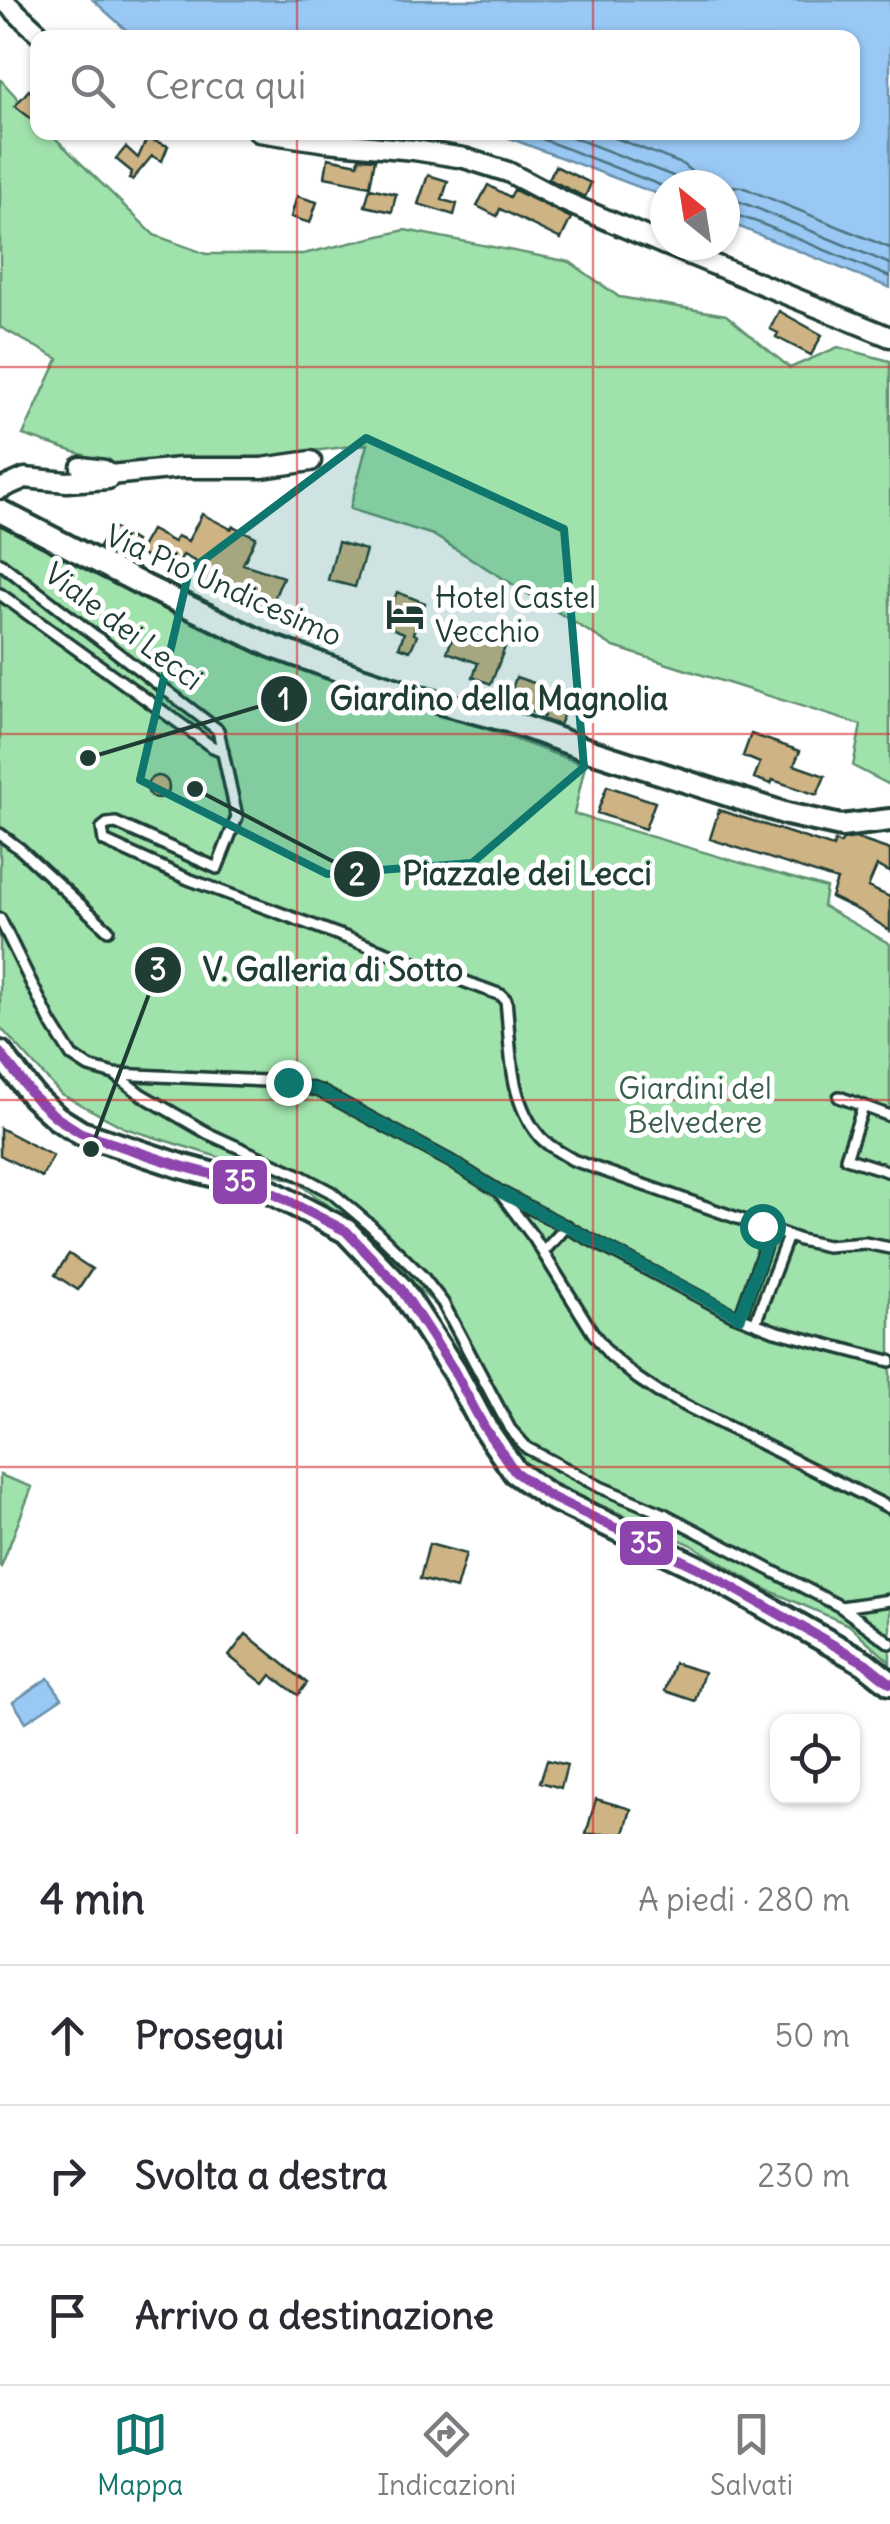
<!DOCTYPE html>
<html lang="it">
<meta charset="utf-8">
<style>
:root{--surface:#fff;--page:#f2f2f3;--text:#2b2b33;--muted:#7c7c81;--line:#e1e1e2;--accent:#0f766e}
body{margin:0;font-family:Delius,sans-serif;background:var(--page);color:var(--text)}
.controls{position:absolute;right:30px;bottom:30px;display:grid;overflow:hidden;border-radius:20px;box-shadow:0 2px 8px #0004}
.controls button{width:90px;height:90px;display:grid;place-items:center;padding:0;border:0;border-bottom:2px solid var(--line);background:var(--surface);color:var(--text);font:50px sans-serif}
.compass{position:absolute;left:650px;top:170px;width:90px;height:90px;border-radius:50%;background:var(--surface);box-shadow:0 2px 8px #0004;rotate:330deg}
.stop{position:absolute;width:30px;height:30px;margin:-22px;border:8px solid #0f766e;border-radius:50%;background:#fff}
.stop.end{background:#0f766e;border-color:#fff;box-shadow:0 2px 10px #0008}
.list{margin:0;padding:0;list-style:none}
h2{display:flex;justify-content:space-between;align-items:center;height:130px;margin:0;padding:0 40px;font-size:42px}
h2 small{font-size:32px;font-weight:400;color:var(--muted)}
.list li{display:grid;grid-template-columns:65px 1fr auto;gap:30px;align-items:center;box-sizing:border-box;height:140px;padding:0 40px;border-top:2px solid var(--line)}
.list b{display:block;font-size:38px;white-space:nowrap}
.list em{font-size:32px;font-style:normal;color:var(--muted)}
.icon{flex:none;width:55px;height:55px;fill:none;stroke:currentColor;stroke-width:2;stroke-linecap:round;stroke-linejoin:round}
.map{position:relative;flex:none;width:890px;height:1834px;overflow:hidden}
.search{position:absolute;background:var(--surface);box-shadow:0 2px 8px #0004;left:30px;right:30px;top:30px;height:110px;display:flex;align-items:center;gap:25px;box-sizing:border-box;padding:0 35px;border-radius:20px;color:var(--muted);font-size:38px}
.sheet{height:550px;background:var(--surface)}
nav{display:flex;justify-content:space-around;align-items:center;box-sizing:border-box;height:140px;border-top:2px solid var(--line);background:var(--surface);font-size:28px;color:var(--muted)}
nav a{display:grid;justify-items:center;gap:5px}
nav .on{color:var(--accent)}
.map>svg:first-child{display:block}
.green{fill:#a0e2ac;stroke:#609070;stroke-width:2.5}
.water{fill:#99c8f5;stroke:#6890a8;stroke-width:2.5}
.lines{fill:none;stroke-linecap:round;stroke-linejoin:round}
.shore{stroke:#507581;stroke-width:2.5}
.building{fill:#ceb384;stroke:#1f3d34;stroke-width:2.5}
.service-casing{stroke:#1f3d34;stroke-width:16}
.minor-casing{stroke:#1f3d34;stroke-width:25}
.tertiary-casing{stroke:#1f3d34;stroke-width:28}
.secondary-casing{stroke:#1f3d34;stroke-width:30}
.service{stroke:#fff;stroke-width:9}
.minor{stroke:#fff;stroke-width:18}
.tertiary{stroke:#fff;stroke-width:20}
.secondary{stroke:#fff;stroke-width:22}
.bus-1-casing{stroke:#fff;stroke-width:18}
.bus-1{stroke:#8e44ad;stroke-width:10}
.route{stroke:#0f766e;stroke-width:12}
.marked{fill:#0f766e;fill-opacity:0.2;stroke:#0f766e;stroke-width:8;stroke-linejoin:round}
.grid{fill:none;stroke:#d62828;stroke-width:2.5;stroke-opacity:0.55}
.labels{text-anchor:middle;dominant-baseline:central;stroke-width:10;stroke-linejoin:round;paint-order:stroke}
.street-label{font-size:30px;fill:#1f3d34;stroke:#fff}
.poi-label{font-size:30px;fill:#1f3d34;stroke:#fff;text-anchor:start}
.park-label{font-size:30px;fill:#395e4c;stroke:#fff}
.leader{fill:none;stroke:#1f3d34;stroke-width:4}
.callout-dot{fill:#1f3d34;stroke:#fff;stroke-width:4}
.mark-label{font-size:30px;text-anchor:middle;font-weight:bold;fill:#fff}
.callout-label{font-size:32px;text-anchor:middle;font-weight:bold;fill:#1f3d34;stroke:#fff;stroke-width:10;stroke-linejoin:round;paint-order:stroke}
.line-badge{stroke:#fff;stroke-width:4}
.badge-label{font-size:28px;text-anchor:middle;font-weight:bold;fill:#fff}
</style>
<div class="map">
<svg width="890" height="1834" viewBox="0 0 890 1834">
<rect width="100%" height="100%" fill="#fff"/>
<filter id="ink" filterUnits="userSpaceOnUse"><feTurbulence type="fractalNoise" baseFrequency=".01" numOctaves="2"/><feDisplacementMap in="SourceGraphic" scale="20" xChannelSelector="R" yChannelSelector="G"/><feConvolveMatrix kernelMatrix="1 2 1 2 8 2 1 2 1" color-interpolation-filters="sRGB"/></filter>
<g filter="url(#ink)">
<!-- green -->
<path class="green" d="M0,79L37,120L38,132L50,133L154,235L206,254H303L405,230L570,262L619,297L726,315L790,368L838,347L890,361V785L853,766L861,725L614,647L433,535L350,509L367,444L275,456L123,468L23,435L58,359L0,327Z
M0,520L185,619L585,765L574,814L826,888L823,906L890,944V1662L849,1625L761,1587L690,1544L564,1489L519,1463L436,1305L340,1214L295,1181L125,1128L61,1094L0,1027Z
M0,1475L32,1487L1,1567L0,1566Z"/>
<!-- water -->
<path class="water" d="M93,0H890V288L725,221V185H665V197L496,133L852,132V38H135Z
M48,1678L62,1698L26,1722L13,1702Z"/>
<g class="lines">
<!-- shore -->
<path class="shore" d="M524,132L665,187
M559,132L673,176L683,185
M600,132L682,164L692,172L700,185
M720,185L742,187L890,248
M725,199L735,200L761,210L890,264
M725,212L757,222L890,277"/>
</g>
<!-- building -->
<path class="building" d="M29,90L38,97V124L15,106Z
M147,138L168,146L162,161L152,156L132,180L129,179L132,172L116,159L126,147L138,158Z
M328,158L358,164L359,158L375,159L370,186L325,177Z
M555,166L591,183L585,197L549,179Z
M428,175L448,181L442,200L457,204L454,215L418,204Z
M488,185L510,197L514,190L571,218L561,239L500,209L497,216L477,206Z
M370,188L396,194L392,212L365,206Z
M297,196L317,202L310,223L291,217Z
M779,311L822,335L811,355L776,337L778,333L770,329Z
M202,514L231,529L233,526L256,537L243,564L283,577L269,611L251,603L253,598L231,588L227,597L204,586L211,570L183,555L174,572L138,553L151,530L174,542L177,536L188,541Z
M111,526L135,541L124,559L99,547Z
M338,542L366,550L355,587L328,580Z
M397,592L425,603L413,633L417,636L410,651L399,647L404,633L384,625Z
M456,629L505,647L491,684L473,677L478,663L447,652Z
M516,677L537,684L535,691L568,704L559,725L542,719L544,716L507,704Z
M751,734L800,751L794,765L825,776L817,795L773,780L771,784L754,778L760,763L743,756Z
M147 787a11 11 0 1 1 22 0a11 11 0 1 1-22 0Z
M607,786L655,802L645,829L597,813Z
M719,810L833,847L835,841L840,844L843,840L855,838L890,850V872L877,866L868,887L890,897V931L862,912L831,897L837,880L710,839Z
M0,1128L53,1156L42,1177L0,1155Z
M69,1254L92,1269L78,1290L55,1275Z
M429,1544L466,1554L456,1589L420,1579Z
M246,1634L307,1683L298,1695L271,1675L264,1684L229,1656Z
M674,1663L704,1672L695,1701L665,1691Z
M547,1760L567,1765L561,1788L540,1782Z
M596,1799L631,1809L624,1834H586Z"/>
<g class="lines">
<!-- service casing -->
<g class="service-casing">
<path id="service" d="M0,563L218,730L237,817L217,868L116,823L107,824L102,828L104,841L188,879L501,995L506,1000C511,1047 508,1100 540,1137C549,1147 562,1153 573,1160L800,1240L827,1246L865,1243L890,1248
M0,594L211,746L223,751
M0,834L20,849L108,930
M0,919L51,1023L72,1056L89,1067L114,1074L288,1082L320,1091L450,1161L500,1192L732,1314L775,1331L890,1361
M117,1076L142,1095L209,1134L299,1175L331,1192L370,1225L422,1276L443,1303L510,1429L527,1448L600,1487L664,1514L841,1607L890,1600
M839,1097L890,1116
M863,1107L846,1158L890,1172
M501,1194L534,1238L593,1333L609,1354L637,1378L658,1392L890,1508
M543,1252L567,1226
M740,1317L771,1229
M755,1323L788,1236
M841,1607L890,1643"/>
</g>
<!-- minor casing -->
<g class="minor-casing">
<path id="minor" d="M3,0L44,38
M259,132L327,142L414,150L464,158L508,172L561,200L665,245
M666,245L890,337
M110,475L180,468H262L311,461
M0,489L25,478L67,482L108,479L110,475L104,470L81,467"/>
</g>
<!-- tertiary casing -->
<g class="tertiary-casing">
<path id="tertiary" d="M0,511L145,586L271,646L358,677L425,699L508,721L591,751L787,814L841,826L890,820"/>
</g>
<!-- secondary casing -->
<g class="secondary-casing">
<path id="secondary" d="M0,1053L34,1097L57,1118L81,1133L181,1166L263,1188L346,1231L401,1289L454,1371L484,1427L515,1472L549,1496L700,1569L865,1663L890,1683"/>
</g>
<!-- service -->
<use href="#service" class="service"/>
<!-- minor -->
<use href="#minor" class="minor"/>
<!-- tertiary -->
<use href="#tertiary" class="tertiary"/>
<!-- secondary -->
<use href="#secondary" class="secondary"/>
<!-- bus-1 casing -->
<g class="bus-1-casing">
<path id="bus-1" d="M0,1053L34,1097L57,1118L81,1133L181,1166L263,1188L346,1231L401,1289L454,1371L484,1427L515,1472L549,1496L700,1569L865,1663L890,1683"/>
</g>
<!-- bus-1 -->
<use href="#bus-1" class="bus-1"/>
</g>
</g>
<g class="lines" filter="url(#ink)">
<!-- route -->
<path class="route" d="M288,1082L320,1091L450,1161L500,1192L740,1317L771,1230L762,1226"/>
</g>
<!-- marked area -->
<path class="marked" d="M366,438L564,529L584,767L472,863L327,874L140,780L189,571Z"/>
<!-- grid -->
<path class="grid" d="M297,0V38M593,0V38M297,132V1834M593,132V1834M0,367H890M0,734H890M0,1100H890M0,1467H890"/>
<!-- icons -->
<defs>
<g id="hotel-bare" transform="scale(3)"><path d="M-6-4.5h1.5V1H6V5H4.5V3h-9V5H-6ZM-4 0a1.8 1.8 0 1 1 3.6 0ZM.5 0V-2.5h3Q6-2.5 6 0Z" fill="#1f3d34" stroke="#fff" stroke-width="2.5" paint-order="stroke"/></g>
</defs>
<g fill-rule="evenodd">
<use href="#hotel-bare" x="405" y="614"/>
</g>
<g class="labels">
<!-- street labels -->
<g class="street-label">
<text transform="translate(224 585) rotate(24)">Via Pio Undicesimo</text>
<text transform="translate(124 626) rotate(37)">Viale dei Lecci</text>
</g>
<!-- poi labels -->
<g class="poi-label">
<text x="435" y="597">Hotel Castel<tspan x="435" dy="34">Vecchio</tspan></text>
</g>
<!-- park labels -->
<g class="park-label">
<text x="695" y="1088">Giardini del<tspan x="695" dy="34">Belvedere</tspan></text>
</g>
</g>
<!-- callouts -->
<path class="leader" d="M88 758L284 699M195 789L357 874M91 1149L158 970"/>
<g class="callout-dot">
<circle cx="88" cy="758" r="10"/>
<circle cx="195" cy="789" r="10"/>
<circle cx="91" cy="1149" r="10"/>
<circle cx="284" cy="699" r="25"/>
<circle cx="357" cy="874" r="25"/>
<circle cx="158" cy="970" r="25"/>
</g>
<g class="mark-label">
<text x="284" y="710">1</text>
<text x="357" y="885">2</text>
<text x="158" y="980">3</text>
</g>
<g class="callout-label">
<text x="499" y="710">Giardino della Magnolia</text>
<text x="527" y="885">Piazzale dei Lecci</text>
<text x="333" y="981">V. Galleria di Sotto</text>
</g>
<g class="line-badge">
<rect x="211" y="1158" width="58" height="48" rx="10" fill="#8e44ad"/>
<rect x="618" y="1519" width="57" height="48" rx="10" fill="#8e44ad"/>
</g>
<g class="badge-label">
<text x="240" y="1191">35</text>
<text x="646" y="1553">35</text>
</g>
</svg>
<div class="controls">
<button><svg class="icon" aria-label="locate" viewBox="0 0 24 24"><circle cx="12" cy="12" r="6"/><path d="M12 2v4M12 18v4M2 12h4M18 12h4"/></svg></button>
</div>
<svg class="compass" viewBox="-18 -18 36 36"><path d="M0-13l5 13h-10z" fill="#e53935"/><path d="M0 13l5-13h-10z" fill="#7c7c81"/></svg>
<div class="stop" style="left:762px;top:1226px"></div>
<div class="stop end" style="left:288px;top:1082px"></div>
<div class="search"><svg class="icon" aria-label="search" viewBox="0 0 24 24"><circle cx="10" cy="10" r="6"/><path d="M15 15l6 6"/></svg>Cerca qui</div>
</div>
<section class="sheet">
<h2>4 min<small>A piedi · 280 m</small></h2>
<ul class="list">
<li><svg class="icon" aria-label="ahead" viewBox="0 0 24 24"><path d="M12 20V5M6 11l6-6 6 6"/></svg><div><b>Prosegui</b></div><em>50 m</em></li>
<li><svg class="icon" aria-label="right" viewBox="0 0 24 24"><path d="M7 20v-9h11M14 6l5 5-5 5"/></svg><div><b>Svolta a destra</b></div><em>230 m</em></li>
<li><svg class="icon" aria-label="arrive" viewBox="0 0 24 24"><path d="M6 21V4h12l-3 4 3 4H6"/></svg><div><b>Arrivo a destinazione</b></div></li>
</ul>
</section>
<nav>
<a class="on"><svg class="icon" aria-label="map" viewBox="0 0 24 24"><path d="M3 6l6-2 6 2 6-2v14l-6 2-6-2-6 2zM9 4v14M15 6v14"/></svg>Mappa</a>
<a><svg class="icon" aria-label="directions" viewBox="0 0 24 24"><path d="M12 3l9 9-9 9-9-9zM9 14v-3h6M13 9l2 2-2 2"/></svg>Indicazioni</a>
<a><svg class="icon" aria-label="saved" viewBox="0 0 24 24"><path d="M7 4h10v16l-5-4-5 4z"/></svg>Salvati</a>
</nav>
